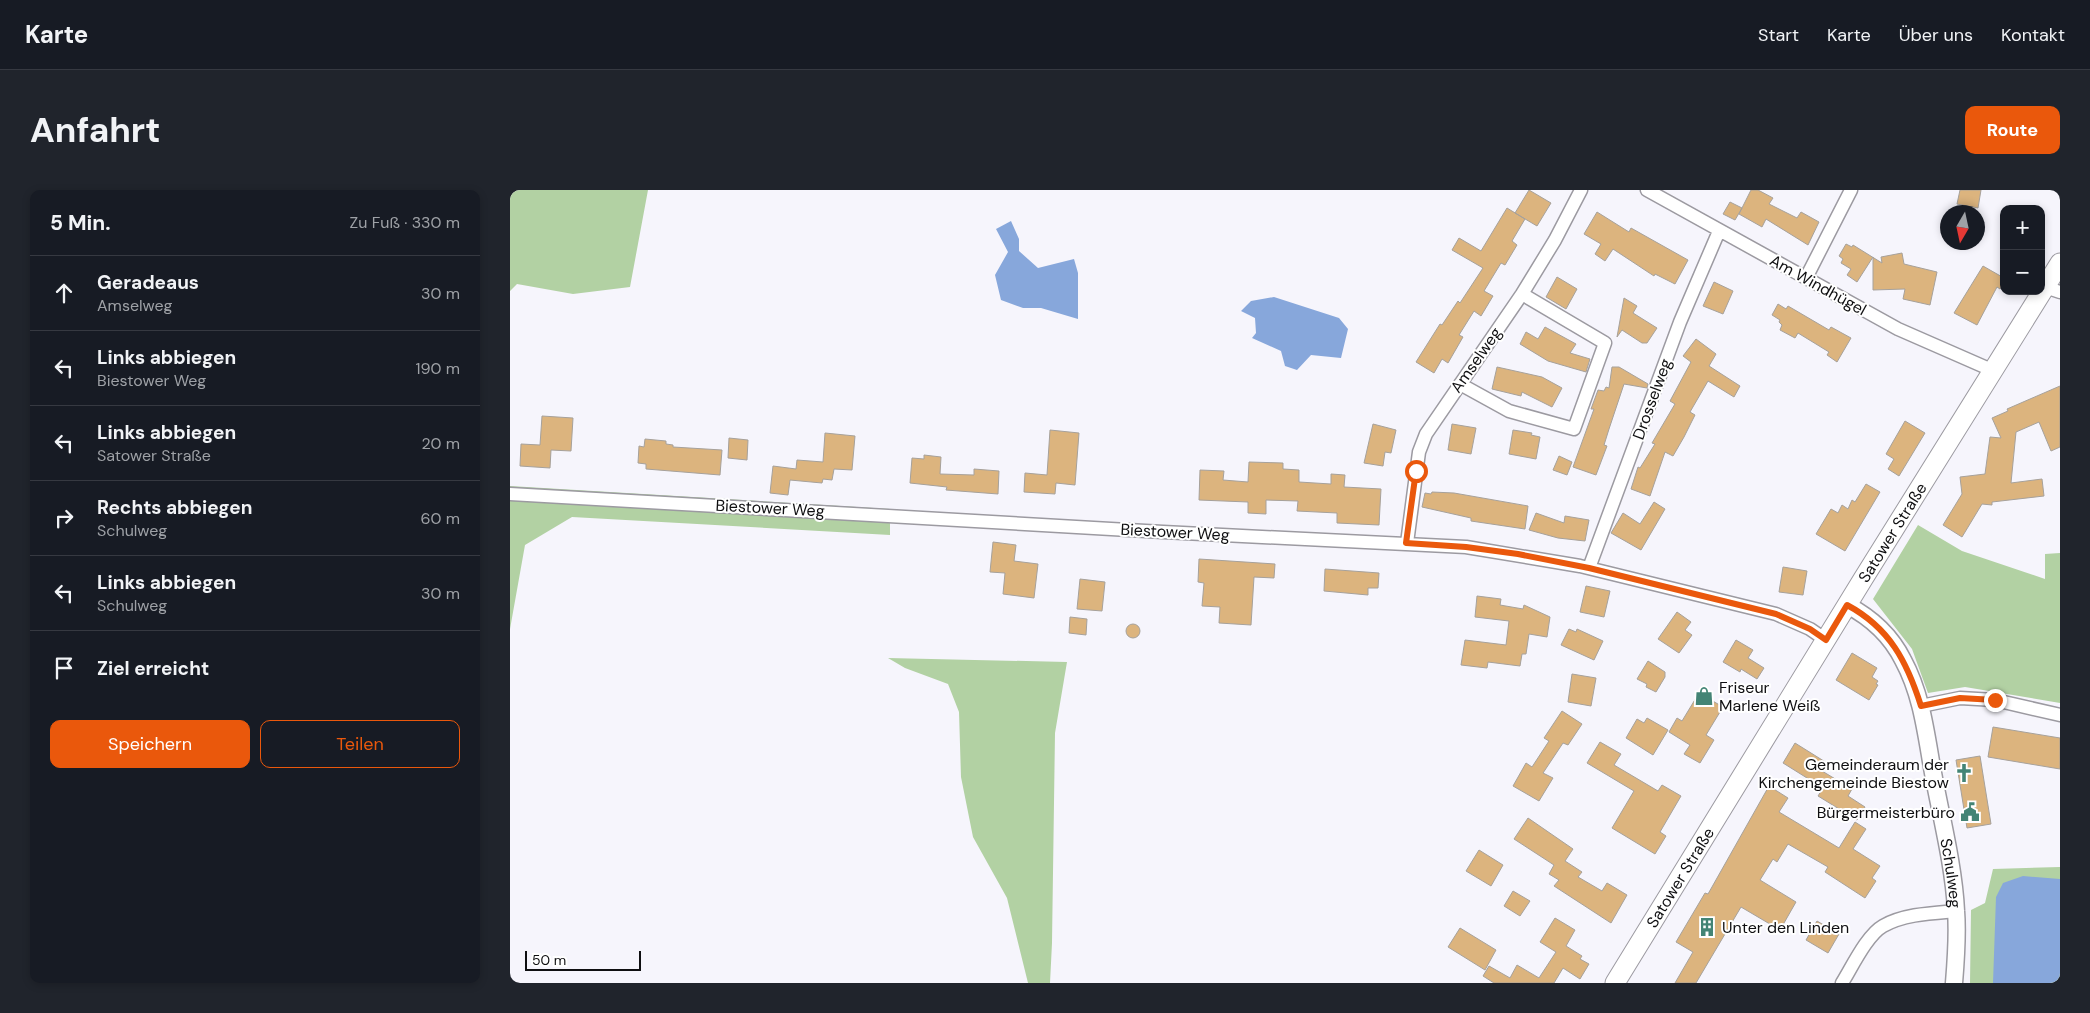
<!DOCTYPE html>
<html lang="de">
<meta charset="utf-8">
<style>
:root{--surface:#171b24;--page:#20242c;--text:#f1f3f6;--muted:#9ea1a6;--line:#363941;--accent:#ea580c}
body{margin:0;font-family:"DM Sans",sans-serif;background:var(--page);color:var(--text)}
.controls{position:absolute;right:15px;top:15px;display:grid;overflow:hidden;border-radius:10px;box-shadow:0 2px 8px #0003}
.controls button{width:45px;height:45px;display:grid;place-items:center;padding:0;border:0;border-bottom:1px solid var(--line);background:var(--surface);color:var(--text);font:25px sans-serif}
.compass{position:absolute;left:1430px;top:15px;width:45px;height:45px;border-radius:50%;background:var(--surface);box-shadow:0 2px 8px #0003;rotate:189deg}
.scale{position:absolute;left:15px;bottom:12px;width:116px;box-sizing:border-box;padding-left:5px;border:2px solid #0f0f11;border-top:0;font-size:14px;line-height:18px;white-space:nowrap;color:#0f0f11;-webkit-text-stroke:4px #fff;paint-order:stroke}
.stop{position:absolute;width:15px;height:15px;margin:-11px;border:4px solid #ea580c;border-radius:50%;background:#fff}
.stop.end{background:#ea580c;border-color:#fff;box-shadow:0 1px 5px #0008}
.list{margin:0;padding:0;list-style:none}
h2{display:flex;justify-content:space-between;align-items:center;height:65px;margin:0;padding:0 20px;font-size:21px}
h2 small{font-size:16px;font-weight:400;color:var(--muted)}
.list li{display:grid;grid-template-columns:32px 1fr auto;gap:15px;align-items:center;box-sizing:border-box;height:75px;padding:0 20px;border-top:1px solid var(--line)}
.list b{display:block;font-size:19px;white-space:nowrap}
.list p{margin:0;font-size:16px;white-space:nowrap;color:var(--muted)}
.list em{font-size:16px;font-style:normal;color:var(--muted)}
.actions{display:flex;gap:10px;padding:15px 20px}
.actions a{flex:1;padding:11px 0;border:1px solid var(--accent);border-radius:10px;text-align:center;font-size:18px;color:var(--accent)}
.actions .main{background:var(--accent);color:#fff}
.icon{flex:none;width:28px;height:28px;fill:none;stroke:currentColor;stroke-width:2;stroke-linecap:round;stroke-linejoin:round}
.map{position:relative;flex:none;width:1550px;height:793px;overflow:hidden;border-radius:10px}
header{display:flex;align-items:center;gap:30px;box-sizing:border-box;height:70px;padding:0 25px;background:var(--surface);border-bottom:1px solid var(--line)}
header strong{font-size:24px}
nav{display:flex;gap:28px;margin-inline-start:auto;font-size:18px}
.intro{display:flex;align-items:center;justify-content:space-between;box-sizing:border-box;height:120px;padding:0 30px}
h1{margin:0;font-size:35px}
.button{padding:12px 22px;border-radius:10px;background:var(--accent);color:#fff;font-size:18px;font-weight:700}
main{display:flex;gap:30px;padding:0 30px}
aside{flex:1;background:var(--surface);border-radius:10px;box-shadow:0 2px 8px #0003}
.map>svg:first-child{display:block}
.green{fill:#b2d1a3}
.water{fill:#87a7db}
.building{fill:#dcb47e;stroke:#a6a19b}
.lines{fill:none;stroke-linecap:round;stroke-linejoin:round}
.minor-casing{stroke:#9c9aa1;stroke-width:15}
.tertiary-casing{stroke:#9c9aa1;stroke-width:19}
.secondary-casing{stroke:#9c9aa1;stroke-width:21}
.minor{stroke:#fff;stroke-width:12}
.tertiary{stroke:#fff;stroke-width:16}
.secondary{stroke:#fff;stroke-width:19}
.route{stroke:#ea580c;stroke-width:6}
.labels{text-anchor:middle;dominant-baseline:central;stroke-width:4;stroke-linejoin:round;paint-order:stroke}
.street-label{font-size:16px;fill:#0f0f11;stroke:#fff}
.poi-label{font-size:16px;fill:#0f0f11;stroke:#fff;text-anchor:start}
</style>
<header>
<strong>Karte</strong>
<nav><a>Start</a><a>Karte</a><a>Über uns</a><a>Kontakt</a></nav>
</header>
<div class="intro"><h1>Anfahrt</h1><a class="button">Route</a></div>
<main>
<aside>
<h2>5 Min.<small>Zu Fuß · 330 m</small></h2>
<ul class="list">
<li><svg class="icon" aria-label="ahead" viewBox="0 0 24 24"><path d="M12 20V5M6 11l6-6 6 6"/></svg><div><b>Geradeaus</b><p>Amselweg</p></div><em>30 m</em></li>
<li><svg class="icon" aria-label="left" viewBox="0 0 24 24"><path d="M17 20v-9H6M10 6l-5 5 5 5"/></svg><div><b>Links abbiegen</b><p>Biestower Weg</p></div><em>190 m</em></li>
<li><svg class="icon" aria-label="left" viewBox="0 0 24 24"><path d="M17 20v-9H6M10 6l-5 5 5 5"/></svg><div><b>Links abbiegen</b><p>Satower Straße</p></div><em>20 m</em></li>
<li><svg class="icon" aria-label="right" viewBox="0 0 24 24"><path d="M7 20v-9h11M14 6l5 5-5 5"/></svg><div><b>Rechts abbiegen</b><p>Schulweg</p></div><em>60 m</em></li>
<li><svg class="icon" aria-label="left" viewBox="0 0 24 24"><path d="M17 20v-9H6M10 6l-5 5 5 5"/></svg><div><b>Links abbiegen</b><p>Schulweg</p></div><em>30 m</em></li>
<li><svg class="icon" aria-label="arrive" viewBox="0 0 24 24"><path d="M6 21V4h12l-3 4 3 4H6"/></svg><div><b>Ziel erreicht</b></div></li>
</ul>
<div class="actions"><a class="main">Speichern</a><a>Teilen</a></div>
</aside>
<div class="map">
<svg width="1550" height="793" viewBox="0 0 1550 793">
<rect width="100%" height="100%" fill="#f6f5fc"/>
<!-- green -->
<path class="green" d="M0,0H138L120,97L63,104L7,94L0,101Z
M0,296L380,319V345L62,327L15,355L0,439Z
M1408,335L1452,361L1535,389V364L1550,363V513L1455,497L1418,503L1402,459L1363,409Z
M378,468L557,472L545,543L542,753L540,793H518L497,708L463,647L451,587L449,522L438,494L395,478Z
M1550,677V793H1460L1461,720L1475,713L1483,679Z"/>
<!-- water -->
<path class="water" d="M501,31L509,49V61L528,78L564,69L568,83V129L531,118H513L491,110L485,85L498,62L486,39Z
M764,107L829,128L838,139L831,168L801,165L787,180L775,176L771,161L742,148L746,143L745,128L731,121L741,111Z
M1513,686L1550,689V793H1483L1486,707L1493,693Z"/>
<!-- building -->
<path class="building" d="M1019,0L1041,13L1027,36L1005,23Z
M1241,0H1248L1263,8L1259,14L1287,28L1291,22L1309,32L1298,55L1256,29L1252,37L1229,24Z
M1450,0H1471L1468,18L1447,14Z
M1220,12L1232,18L1225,30L1213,24Z
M997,18L1015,29L1002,51L1007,55L995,75L991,73L974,101L983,106L971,126L964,121L949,145L953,147L938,173L932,169L924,183L906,172L930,134L932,135L948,111L950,113L973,78L942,60L949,48L971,61Z
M1087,22L1119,42L1121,38L1178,70L1165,94L1145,84L1144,86L1103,59L1095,71L1085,64L1091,54L1074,44Z
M1336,54L1342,57L1343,55L1372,73L1371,67L1392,63L1394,74L1427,82L1420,115L1393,109L1395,99L1363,100V67L1347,92L1337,85L1341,79L1331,73L1333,69L1329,66Z
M1473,76L1494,88V91L1490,99L1487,97L1467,135L1444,123Z
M1047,87L1067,99L1056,119L1036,107Z
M1204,92L1223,101L1213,124L1193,116Z
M1114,108L1127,116L1123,123L1147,138L1137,153H1132L1112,140L1107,147Z
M1268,114L1276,119L1278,116L1319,140L1321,137L1341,148L1327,172L1317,165L1319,162L1288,143L1285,148L1270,140L1272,135L1269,132L1270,130L1262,125Z
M1035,137L1066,154L1060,163L1080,169L1076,182L1038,171L1010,154L1016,142L1028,149Z
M1186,149L1206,164L1199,176L1230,196L1224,207L1198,191L1180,222L1185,225L1174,247L1163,266L1155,262L1140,306L1121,299L1128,277L1130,278L1145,254L1142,253L1165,214L1160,211L1181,172L1173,166Z
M987,177L1032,187L1052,198L1042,217L1012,202L1011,206L982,199Z
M1102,177H1109L1138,194L1137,198L1114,194L1099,239L1094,255L1097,256L1086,285L1063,277L1084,219H1081L1088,200L1094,201L1096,197L1099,198Z
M1550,196V257L1541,261L1529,232L1506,242L1501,293L1532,289L1534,306L1482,312V315L1472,314L1452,347L1433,335L1452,304L1450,287L1475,284L1480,247L1491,248L1482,228L1498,221L1497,219Z
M32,226L63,228L61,261L41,260L40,278L10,276L11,254L30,255Z
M1395,231L1415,243L1389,286L1378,279L1384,269L1376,264Z
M863,234L886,240L881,263L875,262L873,276L854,273Z
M942,234L966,238L961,264L938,260Z
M540,240L569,243L565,295L546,293L545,304L514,302L515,283L537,285Z
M1003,240L1022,243L1021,245L1030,247L1026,269L999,264Z
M315,243L345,246L342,280L324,279L322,290L313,289L312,293L280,290L278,305L260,303L263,276L286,279L287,270L313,272Z
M219,248L238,250L237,270L218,268Z
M135,249L156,251V254L163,255V257L212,260L210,285L136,279V274L128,273L129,256L134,257Z
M414,265L431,267L430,284L464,285V279L489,281L488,304L436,300L437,297L400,293L402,268L414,269Z
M1049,266L1062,272L1057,285L1043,280Z
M739,272L773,273V279L789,280V292L821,294V284L835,285L834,297L871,299L869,335L827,333V323L787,321L788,311L756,310V324L738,323V312L689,310L690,280L714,281L713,290L738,292Z
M1356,294L1370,302L1335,361L1306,344L1321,319L1328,323L1332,315L1338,319L1342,310L1345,312Z
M922,302L944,303L1018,316L1015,339L961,331V328L912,317L915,303L921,304Z
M1144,312L1155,319L1131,360L1101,343L1113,323L1130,334Z
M1026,323L1054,333L1055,326L1079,330L1075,351L1048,348L1019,340Z
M483,352L506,355L504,371L528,374L524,408L493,404L495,383L480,382Z
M689,369L765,374L764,388L744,387L741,435L709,433L710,417L692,416L694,393L688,392Z
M1273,377L1297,381L1293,405L1269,402Z
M815,379L869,383L868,398H858V405L814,401Z
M570,389L595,392L592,421L567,419Z
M1076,396L1100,401L1094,427L1070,422Z
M967,406L991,409L990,415L1013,419L1014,415L1040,427L1037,447L1019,444L1016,464H1012L1010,476L978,472L977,478L951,475L955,450L996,455L999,431L965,427Z
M1167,422L1181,432L1175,440L1182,445L1169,463L1148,449Z
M560,427L577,429L576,445L559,443Z
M616 441a7 7 0 1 1 14 0a7 7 0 1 1-14 0Z
M1059,439L1066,442L1067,439L1093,451L1084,470L1051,455Z
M1226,450L1243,460L1238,468L1254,478L1247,489L1231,479L1230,482L1213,472Z
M1342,463L1367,478L1362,487L1368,491L1366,494L1368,495L1359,510L1326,490Z
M1138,471L1155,482V487L1146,502L1136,497L1137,494L1127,489Z
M1062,484L1086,488L1081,516L1058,512Z
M1189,503L1213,517L1196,545L1204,550L1190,573L1174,564L1180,555L1159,542L1167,528L1172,531Z
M1052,521L1072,534L1058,555L1053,553L1033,583L1043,588L1029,611L1003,596L1016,573L1022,577L1039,551L1034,548Z
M1137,528L1158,540L1143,565L1116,548L1127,529L1134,533Z
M1483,537L1550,548V579L1478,567Z
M1090,552L1111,564L1104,575L1148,601L1152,595L1171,606L1150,642L1156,646L1145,664L1102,638L1124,601L1077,573Z
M1285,553L1317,573L1312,581L1342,599L1338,606L1355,617L1347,630L1308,606L1313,598L1273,573Z
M1470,566L1481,634L1457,638L1446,570Z
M1259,596L1278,608L1269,622L1329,658L1345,632L1356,639L1343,659L1370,676L1362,688L1366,691L1355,708L1315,682L1318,677L1278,654L1267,672L1263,669L1250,690L1286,712L1270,740L1231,717L1186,793H1165L1183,762L1166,752L1195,703L1198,704Z
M1018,628L1063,659L1055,671L1072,682L1068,687L1092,701L1097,693L1117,705L1101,733L1044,696L1049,690L1039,684L1044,675L1004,649Z
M969,660L993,675L981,696L956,681Z
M1003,701L1020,711L1010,726L994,716Z
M1045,728L1065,740L1056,756L1072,766L1070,769L1079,774L1070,789L1053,778L1044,793H984L973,786L979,776L1000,788L1007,775L1029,788L1046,762L1030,752Z
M1307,731L1329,744L1318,763L1296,750Z
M950,738L986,760L975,780L938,757Z"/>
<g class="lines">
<!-- minor casing -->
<g class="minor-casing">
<path id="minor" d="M1137,0L1388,139L1484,181
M1296,88L1341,0
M1535,97L1550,102
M950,194L999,221L1064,239L1095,153L1012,104
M0,304L653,342L956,357L1070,376L1266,424L1300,439L1316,450
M897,353L909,262L916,244L1012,104L1045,50L1071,0
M1079,378L1170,132L1209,41
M1411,516L1450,508L1485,510L1550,525
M1332,793C1342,777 1357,745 1373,736C1394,724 1423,723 1446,721"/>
</g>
<!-- tertiary casing -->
<g class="tertiary-casing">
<g id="tertiary">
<path id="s1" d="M1337,415C1360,427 1381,446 1393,470C1412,505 1416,544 1423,583C1431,626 1444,677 1446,721C1448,745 1446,769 1444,793"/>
</g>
</g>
<!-- secondary casing -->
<g class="secondary-casing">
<g id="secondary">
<path id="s2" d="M1105,793L1353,389L1550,73"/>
</g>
</g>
<!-- minor -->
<use href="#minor" class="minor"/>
<!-- tertiary -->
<use href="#tertiary" class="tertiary"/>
<!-- secondary -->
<use href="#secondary" class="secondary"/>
</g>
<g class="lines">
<!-- route -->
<path class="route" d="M906,281L896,353L956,357L1008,364L1079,378L1266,424L1300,439L1316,450L1337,415C1380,438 1397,472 1411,516L1450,508L1485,510"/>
</g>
<!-- icons -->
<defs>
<g id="shop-bare" transform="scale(1.5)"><path d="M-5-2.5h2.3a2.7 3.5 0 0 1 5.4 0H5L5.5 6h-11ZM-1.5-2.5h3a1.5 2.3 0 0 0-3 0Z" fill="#438475" stroke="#fff" stroke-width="2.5" paint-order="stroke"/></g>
<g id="church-bare" transform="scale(1.5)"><path d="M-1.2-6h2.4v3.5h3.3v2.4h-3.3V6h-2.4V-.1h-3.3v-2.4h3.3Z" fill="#438475" stroke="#fff" stroke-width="2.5" paint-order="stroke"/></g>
<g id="civic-bare" transform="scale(1.5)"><path d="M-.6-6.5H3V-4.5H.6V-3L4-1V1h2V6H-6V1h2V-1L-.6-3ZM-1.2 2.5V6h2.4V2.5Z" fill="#438475" stroke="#fff" stroke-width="2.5" paint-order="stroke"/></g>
<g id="building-bare" transform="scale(1.5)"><path d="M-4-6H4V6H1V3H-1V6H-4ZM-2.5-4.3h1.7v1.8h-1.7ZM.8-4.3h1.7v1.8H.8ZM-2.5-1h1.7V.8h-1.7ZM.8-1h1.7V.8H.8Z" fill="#438475" stroke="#fff" stroke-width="2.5" paint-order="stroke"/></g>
</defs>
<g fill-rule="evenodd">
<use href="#shop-bare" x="1194" y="506"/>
<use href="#church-bare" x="1454" y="583"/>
<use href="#civic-bare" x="1460" y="622"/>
<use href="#building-bare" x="1197" y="737"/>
</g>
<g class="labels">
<!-- street labels -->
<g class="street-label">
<text transform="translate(1308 95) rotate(29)">Am Windhügel</text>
<text transform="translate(966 170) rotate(-55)">Amselweg</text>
<text transform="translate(1142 209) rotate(-70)">Drosselweg</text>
<text transform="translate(260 318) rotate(3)">Biestower Weg</text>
<text transform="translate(665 342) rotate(3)">Biestower Weg</text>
<text stroke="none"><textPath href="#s2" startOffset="529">Satower Straße</textPath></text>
<text stroke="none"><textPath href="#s1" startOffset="299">Schulweg</textPath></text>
<text stroke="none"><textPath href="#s2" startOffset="124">Satower Straße</textPath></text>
</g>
<!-- poi labels -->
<g class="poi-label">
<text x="1209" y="497">Friseur<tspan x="1209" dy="18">Marlene Weiß</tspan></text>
<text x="1439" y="574" text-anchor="end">Gemeinderaum der<tspan x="1439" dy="18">Kirchengemeinde Biestow</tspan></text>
<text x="1445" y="622" text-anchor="end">Bürgermeisterbüro</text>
<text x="1212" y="737">Unter den Linden</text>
</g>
</g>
</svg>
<div class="controls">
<button>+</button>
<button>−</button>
</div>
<svg class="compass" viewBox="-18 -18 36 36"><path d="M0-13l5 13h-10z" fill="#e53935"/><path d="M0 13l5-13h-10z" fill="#9ea1a6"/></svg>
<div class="scale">50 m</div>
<div class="stop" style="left:906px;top:281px"></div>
<div class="stop end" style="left:1485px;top:510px"></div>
</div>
</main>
